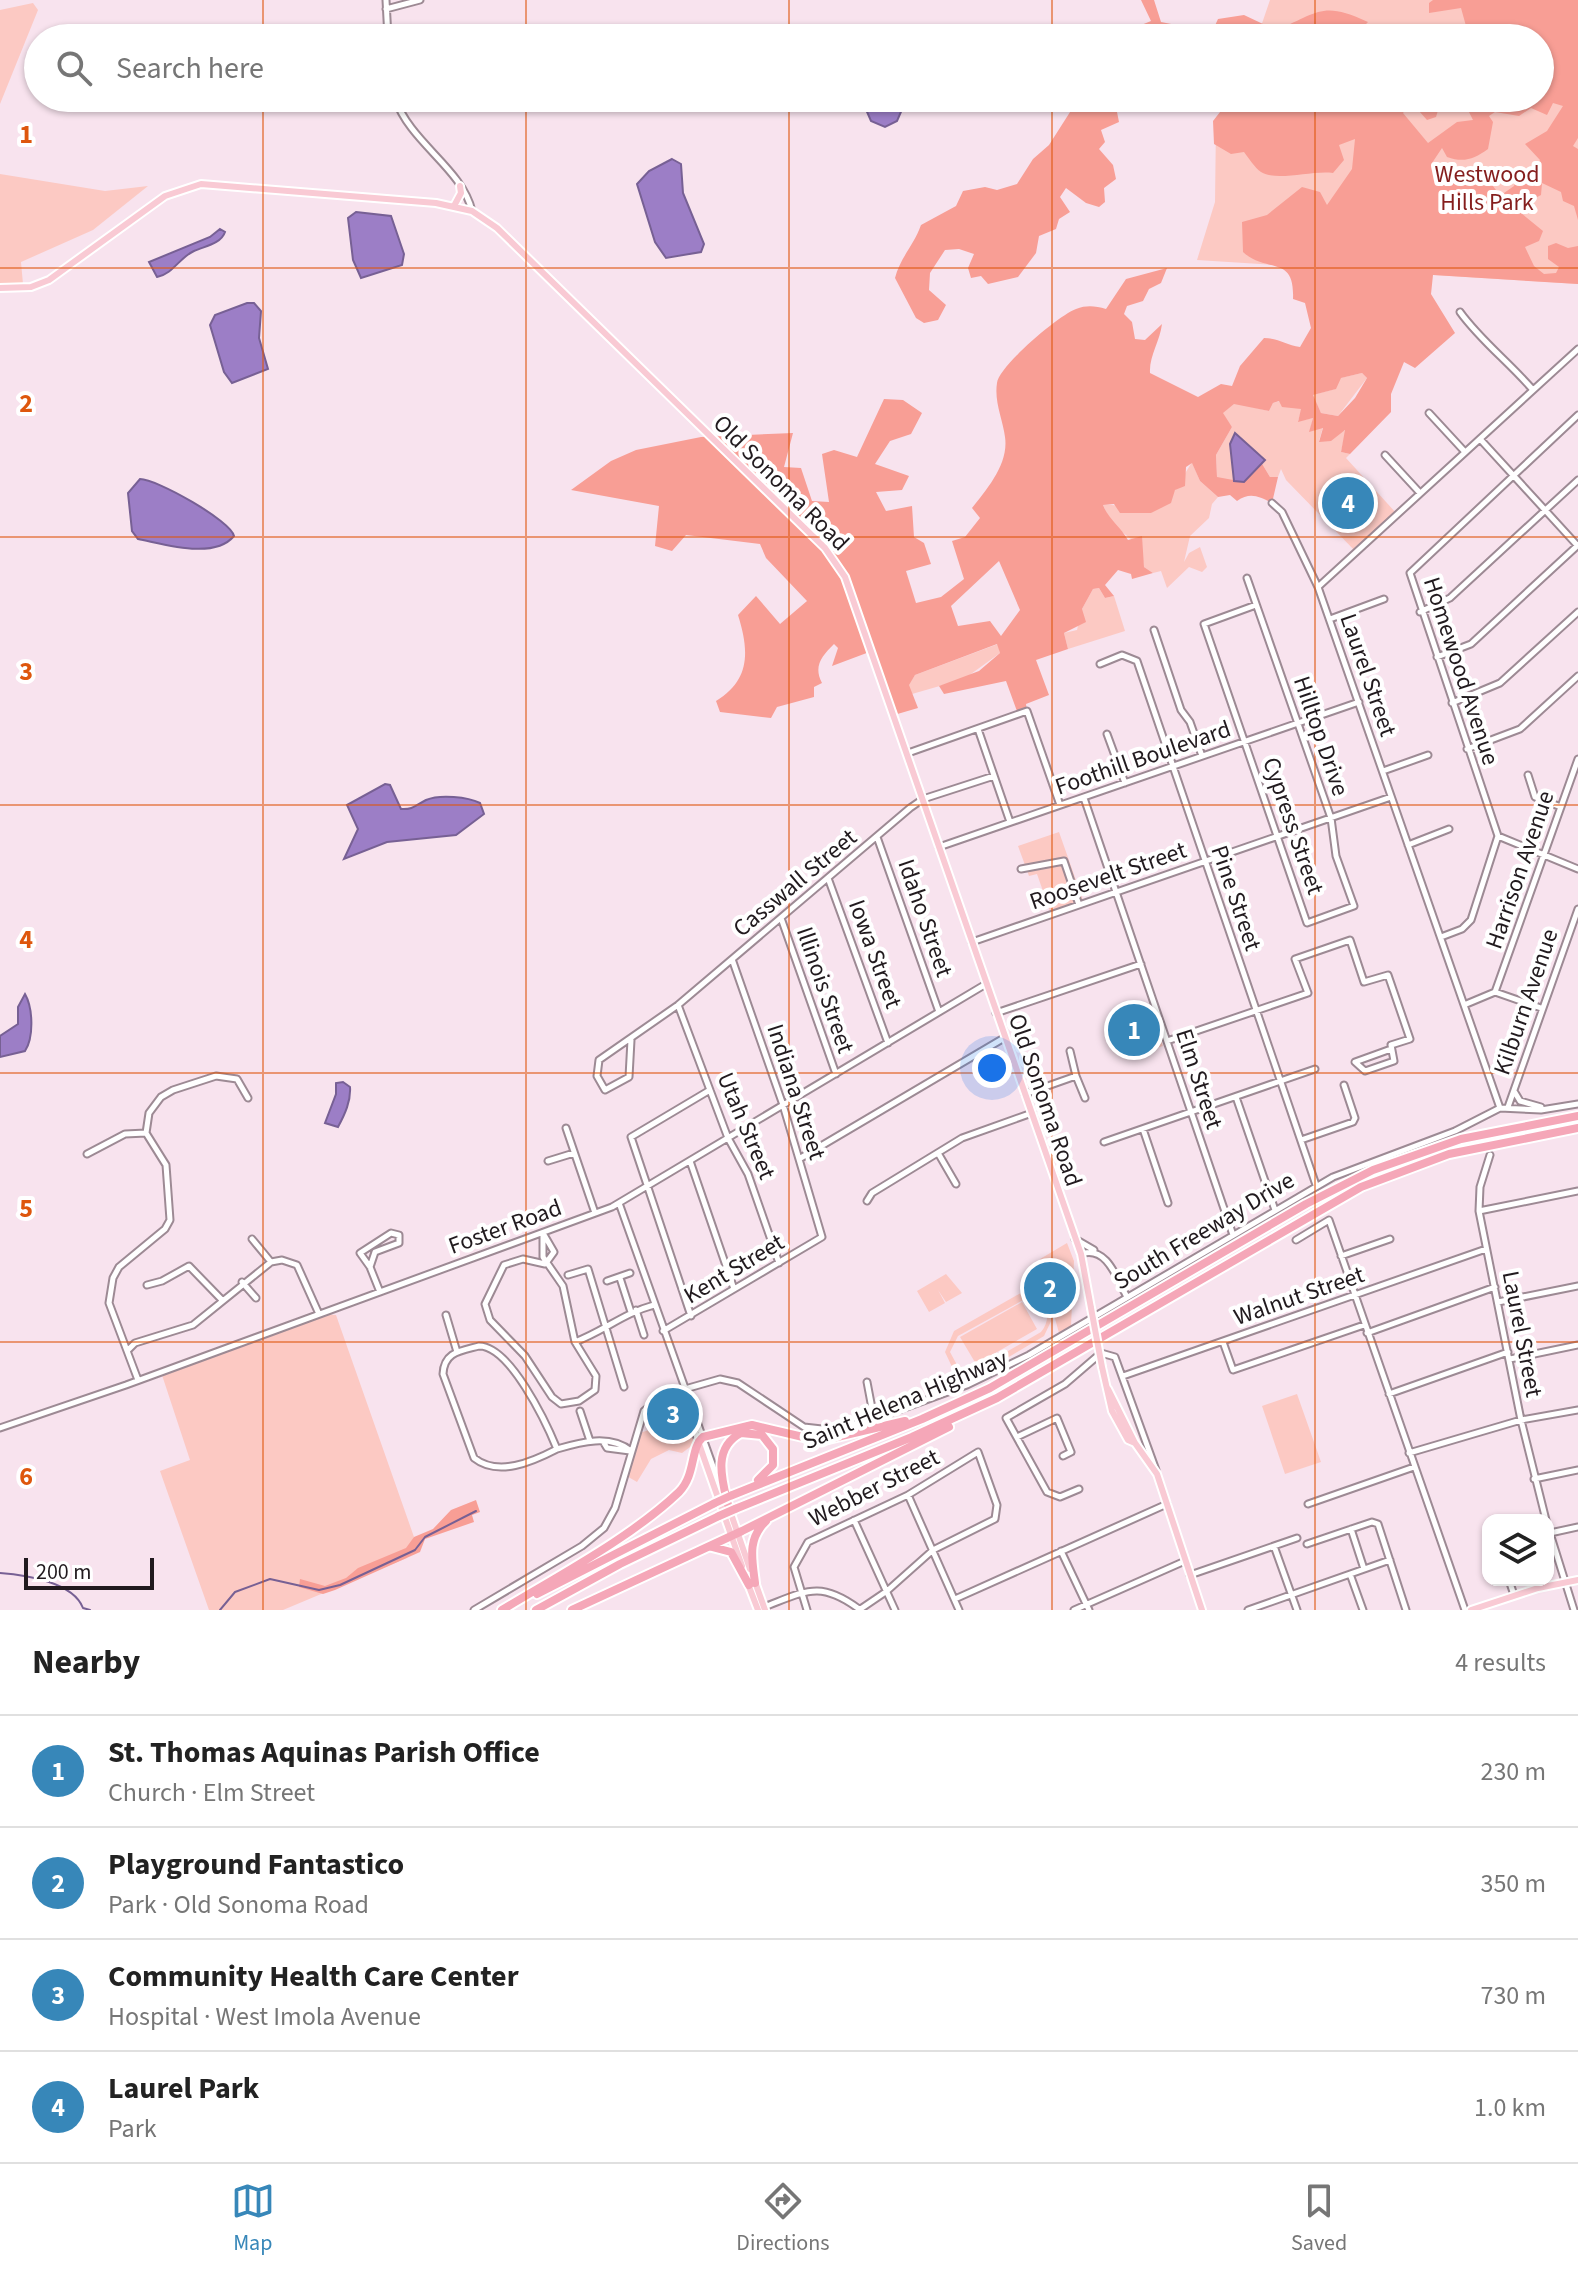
<!DOCTYPE html>
<meta charset="utf-8">
<style>
:root{--surface:#fff;--page:#f2f2f2;--text:#222;--muted:#767676;--line:#e0e0e0;--accent:#3787b9}
body{margin:0;font-family:"Source Sans 3",sans-serif;background:var(--page);color:var(--text)}
.controls{position:absolute;right:24px;bottom:24px;display:grid;overflow:hidden;border-radius:16px;box-shadow:0 2px 6px #0004}
.controls button{width:72px;height:72px;display:grid;place-items:center;padding:0;border:0;border-bottom:2px solid var(--line);background:var(--surface);color:var(--text);font:40px sans-serif}
.scale{position:absolute;left:24px;bottom:20px;width:130px;box-sizing:border-box;padding-left:8px;border:4px solid #211a1e;border-top:0;font-size:22px;line-height:28px;white-space:nowrap;color:#211a1e;-webkit-text-stroke:6px #fff;paint-order:stroke}
.you{position:absolute;left:992px;top:1068px;width:28px;height:28px;margin:-20px;border:6px solid #fff;border-radius:50%;background:#1a73e8;box-shadow:0 0 0 12px #1a73e833}
.badge{display:grid;place-items:center;width:52px;height:52px;border-radius:50%;background:var(--accent);color:#fff;font-size:26px;font-weight:700}
.pin{position:absolute;translate:-50% -50%;border:4px solid #fff;box-shadow:0 2px 8px #0006}
.list{margin:0;padding:0;list-style:none}
h2{display:flex;justify-content:space-between;align-items:center;height:104px;margin:0;padding:0 32px;font-size:34px}
h2 small{font-size:26px;font-weight:400;color:var(--muted)}
.list li{display:grid;grid-template-columns:52px 1fr auto;gap:24px;align-items:center;box-sizing:border-box;height:112px;padding:0 32px;border-top:2px solid var(--line)}
.list b{display:block;font-size:30px;white-space:nowrap}
.list p{margin:0;font-size:26px;white-space:nowrap;color:var(--muted)}
.list em{font-size:26px;font-style:normal;color:var(--muted)}
.icon{flex:none;width:44px;height:44px;fill:none;stroke:currentColor;stroke-width:2;stroke-linecap:round;stroke-linejoin:round}
.map{position:relative;flex:none;width:1578px;height:1610px;overflow:hidden}
.search{position:absolute;background:var(--surface);box-shadow:0 2px 6px #0004;left:24px;right:24px;top:24px;height:88px;display:flex;align-items:center;gap:20px;box-sizing:border-box;padding:0 28px;border-radius:44px;color:var(--muted);font-size:30px}
.sheet{height:552px;background:var(--surface)}
nav{display:flex;justify-content:space-around;align-items:center;box-sizing:border-box;height:112px;border-top:2px solid var(--line);background:var(--surface);font-size:22px;color:var(--muted)}
nav a{display:grid;justify-items:center;gap:4px}
nav .on{color:var(--accent)}
.map>svg:first-child{display:block}
.green{fill:#fcc9c3;fill-rule:evenodd}
.forest{fill:#f89e95;fill-rule:evenodd}
.water{fill:#9c7ec6;stroke:#776094;stroke-width:2}
.lines{fill:none;stroke-linecap:round;stroke-linejoin:round}
.stream{stroke:#776094;stroke-width:2}
.minor-casing{stroke:#9d8a94;stroke-width:9}
.major-casing{stroke:#fff;stroke-width:10}
.highway-casing{stroke:#fff;stroke-width:12}
.minor{stroke:#fff;stroke-width:5}
.major{stroke:#f9cad4;stroke-width:6}
.highway{stroke:#f5a7b8;stroke-width:8}
.major-bridge-casing{stroke:#fff;stroke-width:10;stroke-linecap:butt}
.highway-bridge-casing{stroke:#fff;stroke-width:12;stroke-linecap:butt}
.major-bridge{stroke:#f9cad4;stroke-width:6}
.highway-bridge{stroke:#f5a7b8;stroke-width:8}
.grid{fill:none;stroke:#de560d;stroke-width:2;stroke-opacity:0.55}
.labels{text-anchor:middle;dominant-baseline:central;stroke-width:8;stroke-linejoin:round;paint-order:stroke}
.park-label{font-size:24px;fill:#851e1d;stroke:#fff}
.street-label{font-size:24px;fill:#211a1e;stroke:#fff}
.grid-label{font-size:26px;text-anchor:middle;font-weight:bold;fill:#de560d;stroke:#fff;stroke-width:8;stroke-linejoin:round;paint-order:stroke}
</style>
<div class="map">
<svg width="1578" height="1610" viewBox="0 0 1578 1610">
<rect width="100%" height="100%" fill="#f8e3ee"/>
<!-- green -->
<path class="green" d="M1270,0H1578V284L1197,260L1215,202L1216,123L1231,98H1540V38H1257Z
M33,3L38,10L0,104V10Z
M0,174L105,191L148,186L93,230L21,262L23,284L16,288H0Z
M1362,373L1367,378L1338,416L1321,413L1312,395L1335,389L1340,378Z
M1280,401L1302,409L1298,421L1313,418L1310,431L1323,427L1319,441L1346,430L1341,452L1350,454L1346,458L1397,514L1356,552L1286,480L1281,469L1278,477H1270L1261,462L1264,460L1230,444L1234,481L1217,478L1216,455L1232,427L1222,413L1235,403L1269,411L1273,403Z
M1192,462L1200,481L1218,497L1212,504L1209,518L1190,536L1184,562L1189,553L1200,547L1207,567L1202,572L1189,567L1167,588L1161,571L1153,573L1144,567L1141,547L1112,524L1103,505C1119,503 1134,512 1151,513L1175,490Z
M1099,588L1105,598L1114,596L1125,631L1068,649L1064,633L1077,630L1082,609L1093,589Z
M998,644L1000,653L964,679L912,694L908,685L915,675Z
M1059,832L1084,903L1051,914L1037,874L1029,876L1018,846Z
M1150,1010L1163,1046L1129,1057L1115,1027L1122,1023L1127,1035L1145,1029L1146,1012Z
M1067,1243L1074,1261L1071,1326L1059,1333L1054,1315L1044,1336L982,1373L967,1376L953,1369L945,1352L954,1331L1026,1290L1028,1292L1038,1294L1028,1290L1027,1285L1047,1271L1040,1259ZM1027,1298C1047,1300 1053,1317 1041,1332L977,1369L968,1370L957,1365L950,1352L958,1336Z
M946,1274L962,1293L946,1302L938,1290L945,1303L929,1312L917,1291Z
M1022,1302L1037,1329L976,1364L960,1337Z
M319,1314L336,1315L414,1537L407,1558L283,1610H209L160,1471L190,1460L161,1372Z
M1297,1394L1321,1462L1285,1474L1262,1406Z
M689,1418L698,1441L682,1453L669,1450L651,1459L637,1482L625,1475L636,1434Z"/>
<!-- forest -->
<path class="forest" d="M1141,0H1154L1161,22L1212,32L1218,19L1244,15L1276,30C1318,13 1322,0 1368,22L1358,32V38H1132L1129,30L1151,21Z
M1433,0H1578V138L1573,146L1578,149V220L1574,206L1563,201L1561,192L1542,183L1541,195L1526,203L1521,213L1543,231L1539,241L1525,247L1534,266L1544,274L1556,273L1559,267L1548,259V246L1556,243L1568,248L1578,246V284L1433,275L1431,294L1455,333L1415,368L1404,362L1391,394V412L1350,454L1341,452L1345,430L1331,441L1319,442L1323,428L1309,432L1313,418L1298,422L1301,409L1282,407L1279,401L1273,403L1269,411L1234,404L1223,413L1232,427L1216,455L1217,477L1244,482L1261,462L1270,477H1278L1272,503C1258,496 1250,492 1237,501L1230,495L1218,497L1200,481L1192,463L1186,467L1185,486L1175,490L1171,503L1151,513H1120L1114,504L1103,505C1109,520 1120,526 1128,540L1142,536L1144,567L1153,573L1132,579L1131,574L1118,570L1105,585L1114,596L1105,598L1099,588L1093,589L1082,609L1086,622L1064,633L1068,649L1036,660L1049,695L1026,704L1027,711L1018,714L1006,681L944,694L939,686L979,671L1000,653L997,644L915,675L909,685L918,708L894,715L872,651L832,666L838,648L834,644C822,656 813,666 822,683L814,687V697L777,707L771,718L720,712L716,701C751,680 749,650 738,615L756,596L780,624L807,601L766,558L760,544L686,535L672,551L655,546L659,506L571,490L611,461L636,450L701,437L793,433L784,467L801,468L812,501L829,502L822,454L834,450L857,457L884,399L903,400L922,413L911,434L890,441L875,464L909,476L902,490L876,492L886,511L912,506L914,537L924,543L931,564L906,571L916,603L941,597L964,579L952,541L965,537L980,518L972,508C987,489 1009,464 1005,437C1003,420 994,402 997,383C999,366 1059,315 1076,309C1087,305 1095,306 1106,309L1126,279L1167,268L1161,283L1149,289L1143,301L1127,306L1124,314L1132,322L1135,339L1145,340L1162,324C1160,341 1149,356 1150,373L1198,397L1221,384L1232,386L1240,366L1264,338C1279,338 1286,345 1300,347L1311,328L1305,303L1293,299C1295,254 1267,274 1243,252L1242,222L1267,215L1302,187L1320,192L1327,205L1352,169L1355,139L1339,145L1344,160L1333,173C1312,170 1277,182 1261,172C1255,168 1248,157 1244,152L1231,154L1214,144L1213,121L1231,98H1540V38H1478L1466,26L1461,8L1429,13V3ZM1411,102L1427,120L1436,117L1440,104L1447,110L1467,108L1473,120L1457,122L1428,143L1403,113ZM1553,103L1563,106L1547,131L1525,144L1540,160L1535,169L1540,182L1517,175L1514,186L1504,193L1496,190L1486,177L1456,183L1447,180L1442,166L1432,163L1442,148L1447,157C1464,163 1474,159 1488,149L1493,122L1489,116L1495,112L1519,116L1531,108L1547,115ZM1362,373L1367,378L1355,398L1338,416L1321,413L1313,395L1336,389L1341,378ZM999,561L1020,610L1001,636L990,621L958,626L951,606Z
M1079,98H1118L1110,106L1117,112L1119,122L1101,130L1105,142L1099,149L1113,165L1116,179L1104,188L1105,202L1099,207L1086,203L1066,188L1060,197L1070,212L1059,219L1056,229L1039,236L1036,253L1018,277L988,284L981,276L971,278L968,268L974,254L959,249L945,250L930,273L929,290L946,305L938,320L924,323L916,318L895,278C900,258 914,245 921,225L956,206L963,191L985,187L997,190L1017,184L1033,159L1049,145Z
M476,1500L480,1512L472,1515L474,1522L425,1539L420,1552L335,1590L323,1594L299,1587L300,1579L325,1586L346,1578L358,1568L406,1548L414,1537L433,1529L451,1510Z"/>
<!-- water -->
<path class="water" d="M861,98H907L897,121L885,127L871,121Z
M672,159L681,164L683,193L704,244L701,252L666,258L655,242L637,184L649,171Z
M356,212L391,216L404,254L402,265L361,278L353,260L348,218Z
M220,229L225,232C221,244 205,246 194,251C180,257 173,274 157,277L149,262L210,237Z
M247,303H254L261,311L259,338L268,369L232,383L224,372L210,325L215,315Z
M1235,433L1265,460L1244,482L1234,481L1230,444Z
M140,479C157,479 231,521 234,536C214,560 164,544 138,539L132,531L128,493Z
M385,784L390,785L401,809C413,810 416,805 426,800C440,794 468,797 480,803L484,814L456,835L387,842L344,859L358,829L347,805Z
M25,994C33,1008 34,1037 25,1051L0,1057V1036L18,1024V1007Z
M343,1082L350,1087C351,1101 345,1114 338,1127L325,1123L336,1094V1083Z"/>
<g class="lines">
<!-- stream -->
<path class="stream" d="M0,1573C26,1575 73,1582 83,1608L90,1610
M220,1610L235,1592L270,1579L319,1590L340,1585L415,1550L425,1537L476,1511"/>
<!-- minor casing -->
<g class="minor-casing">
<path id="minor" d="M386,0L388,38
M386,9L420,0
M395,98C410,143 462,168 472,211
M1460,312C1481,341 1509,362 1533,390
M1429,413L1465,452
M1480,439L1577,545
M1385,455L1420,493
M1272,503L1282,512L1318,587L1500,1108
M1247,578L1331,818L1336,856L1354,906L1307,923L1204,624L1256,605
M1318,587L1578,349
M1420,612L1450,598L1578,480
M1330,619L1384,599
M1154,630L1181,710L1190,722L1202,756
M1437,657L1471,644L1578,545
M1100,664L1122,655L1137,661L1316,1185
M1452,703L1500,683L1578,612
M978,729L1010,822
M1107,734L1125,783
M1467,749L1520,729L1578,676
M908,753L1027,711L1060,805
M1383,771L1428,755
M1528,775L1535,797L1561,807
M1084,798L1233,1235
M1498,836L1578,869
M877,837L939,1012
M1408,845L1449,829
M939,847L1359,702
M1021,869L1064,861L1079,905
M828,878L888,1043
M781,918L836,1074
M1441,937L1462,929L1471,920L1498,836L1410,573L1578,415
M972,942L1391,797
M1495,992L1578,759
M678,1005L728,1138L748,1174L779,1263
M1464,1005L1495,992L1541,1008
M996,1013L1141,964
M631,1040L629,1077L605,1090L597,1076L599,1060L678,1005L910,808L923,799L994,776
M1167,1041L1308,993L1295,959L1350,940L1364,982L1388,975L1410,1039L1391,1045L1394,1061L1365,1071L1355,1062L1391,1049
M1070,1051L1076,1076
M1514,1091L1520,1101L1541,1107
M1025,1094L1076,1076L1085,1098
M1236,1097L1275,1210
M1508,1107L1578,909
M566,1128L595,1213
M1143,1129L1168,1203
M1301,1140L1353,1122L1355,1118L1344,1085
M1104,1142L1315,1069
M938,1153L956,1184
M87,1154L125,1134L146,1133
M1490,1155L1480,1187L1479,1211L1521,1420L1546,1520
M799,1159L1004,1038
M548,1161L574,1153
M690,1161L734,1289
M867,1201L872,1193L962,1138L1032,1113
M619,1203L720,1486
M1479,1211L1578,1191
M543,1233V1257L563,1286L575,1342L596,1376L595,1390L579,1401L561,1404L552,1397L525,1356L490,1320L485,1304L504,1265L523,1259L545,1264
M543,1233L554,1252L546,1263
M252,1239L271,1262
M1075,1239L1094,1250
M1296,1240L1329,1220L1465,1610
M1081,1254C1107,1245 1117,1279 1127,1297
M1341,1256L1390,1239
M370,1267L375,1252L399,1243V1235L391,1233L360,1253L370,1267L380,1292
M568,1275L588,1269L624,1387
M620,1278L631,1312
M607,1281L630,1273
M242,1282L256,1298
M147,1285L162,1281L189,1266L222,1300
M1498,1302L1578,1286
M636,1310L644,1335
M446,1315L457,1352
M691,1316L631,1137L710,1090
M663,1331L822,1237L783,1105L732,959
M1367,1333L1495,1287
M575,1342C604,1331 624,1313 654,1305
M1223,1342L1233,1370L1364,1325
M479,1346C510,1346 546,1422 557,1449C532,1462 498,1477 474,1458L443,1374C444,1352 460,1351 479,1346Z
M129,1349L135,1343L193,1325L271,1262L282,1260L297,1265L319,1314
M1510,1359L1578,1345
M1123,1376L1486,1249
M138,1380L109,1303L113,1278L119,1267L165,1229L170,1220L166,1165L146,1133L149,1113L161,1097L173,1090L216,1076L237,1079L248,1098
M867,1382L874,1419
M1389,1394L1508,1352
M686,1402L698,1441
M580,1411L590,1441
M0,1428L126,1385L612,1207L986,984
M1017,1437L1057,1418L1071,1452L1063,1456
M604,1443L607,1448L630,1451
M557,1449C581,1442 610,1434 631,1451
M1409,1453L1521,1420L1578,1410
M1534,1479L1578,1470
M1079,1489L1060,1497L1047,1492L1006,1418L1065,1384L1101,1353L1115,1357L1156,1470
M908,1495L959,1610
M1308,1504L1414,1467
M854,1520L895,1610
M1548,1527L1574,1610
M1351,1529L1364,1569
M1550,1533L1578,1527
M1307,1544L1372,1522L1378,1524L1406,1610
M1274,1546L1297,1610
M1061,1551L1089,1610
M1350,1574L1363,1610
M1190,1575L1297,1538
M1509,1580L1514,1595
M955,1599L1167,1504
M764,1607C806,1591 820,1580 859,1609
M474,1610L582,1546L604,1528L615,1508L644,1411L664,1395L720,1379L738,1383L804,1427L831,1430L874,1419L967,1385L1029,1355L1333,1177L1455,1131L1500,1108L1541,1110L1578,1104
M807,1610L794,1567L808,1542L908,1495L978,1452L997,1505L995,1519L933,1550L887,1591L859,1610
M1074,1610L1185,1561
M1248,1610L1390,1560"/>
</g>
<!-- major casing -->
<g class="major-casing">
<path id="major" d="M454,206L461,193L460,186
M0,288L31,287L49,280L165,196L201,184L436,203L472,211L497,228L825,548L845,577L1081,1254L1091,1308
M1102,1367L1112,1411L1128,1440L1135,1443L1157,1474L1202,1610
M1108,1389L1135,1443
M698,1441L742,1566
M729,1508L750,1569
M754,1579L765,1610
M748,1584L758,1610
M1471,1610L1538,1588L1578,1580"/>
</g>
<!-- highway casing -->
<g class="highway-casing">
<path id="highway" d="M730,1496L922,1419L990,1388L1306,1204L1373,1170L1461,1139L1578,1116
M728,1505C722,1480 712,1448 741,1433L762,1435L773,1449V1465L758,1480
M735,1509L912,1437L997,1398L1361,1187L1449,1154L1578,1128
M712,1547L731,1552L749,1585
M755,1583C752,1559 747,1539 766,1521
M537,1594L715,1503
M502,1610C558,1576 632,1537 679,1492C696,1475 690,1448 703,1437L752,1425L820,1441L905,1421
M536,1610L620,1564L719,1516
M572,1610L742,1531L949,1427"/>
</g>
<!-- minor -->
<use href="#minor" class="minor"/>
<!-- major -->
<use href="#major" class="major"/>
<!-- highway -->
<use href="#highway" class="highway"/>
<!-- major-bridge casing -->
<g class="major-bridge-casing">
<path id="major-bridge" d="M1091,1308L1102,1367"/>
</g>
<!-- highway-bridge casing -->
<g class="highway-bridge-casing">
<path id="highway-bridge" d="M715,1503L730,1496
M719,1516L735,1509"/>
</g>
<!-- major-bridge -->
<use href="#major-bridge" class="major-bridge"/>
<!-- highway-bridge -->
<use href="#highway-bridge" class="highway-bridge"/>
</g>
<!-- grid -->
<path class="grid" d="M263,0V38M526,0V38M789,0V38M1052,0V38M1315,0V38M263,98V1610M526,98V1610M789,98V1610M1052,98V1610M1315,98V1610M0,268H1578M0,537H1578M0,805H1578M0,1073H1578M0,1342H1578"/>
<g class="labels">
<!-- park labels -->
<g class="park-label">
<text x="1487" y="174">Westwood<tspan x="1487" dy="28">Hills Park</tspan></text>
</g>
<!-- street labels -->
<g class="street-label">
<text transform="translate(781 483) rotate(45)">Old Sonoma Road</text>
<text transform="translate(1461 671) rotate(72)">Homewood Avenue</text>
<text transform="translate(1368 675) rotate(71)">Laurel Street</text>
<text transform="translate(1321 736) rotate(71)">Hilltop Drive</text>
<text transform="translate(1143 758) rotate(-19)">Foothill Boulevard</text>
<text transform="translate(1293 826) rotate(71)">Cypress Street</text>
<text transform="translate(1520 870) rotate(-71)">Harrison Avenue</text>
<text transform="translate(1108 876) rotate(-19)">Roosevelt Street</text>
<text transform="translate(795 883) rotate(-40)">Casswall Street</text>
<text transform="translate(1236 898) rotate(71)">Pine Street</text>
<text transform="translate(925 918) rotate(71)">Idaho Street</text>
<text transform="translate(875 954) rotate(70)">Iowa Street</text>
<text transform="translate(825 990) rotate(71)">Illinois Street</text>
<text transform="translate(1526 1002) rotate(-71)">Kilburn Avenue</text>
<text transform="translate(1199 1079) rotate(72)">Elm Street</text>
<text transform="translate(796 1092) rotate(72)">Indiana Street</text>
<text transform="translate(1045 1100) rotate(71)">Old Sonoma Road</text>
<text transform="translate(746 1126) rotate(67)">Utah Street</text>
<text transform="translate(505 1227) rotate(-20)">Foster Road</text>
<text transform="translate(1204 1231) rotate(-31)">South Freeway Drive</text>
<text transform="translate(734 1269) rotate(-31)">Kent Street</text>
<text transform="translate(1299 1296) rotate(-19)">Walnut Street</text>
<text transform="translate(1522 1334) rotate(79)">Laurel Street</text>
<text transform="translate(905 1400) rotate(-23)">Saint Helena Highway</text>
<text transform="translate(874 1488) rotate(-27)">Webber Street</text>
</g>
</g>
<g class="grid-label">
<text x="26" y="143">1</text>
<text x="26" y="412">2</text>
<text x="26" y="680">3</text>
<text x="26" y="948">4</text>
<text x="26" y="1217">5</text>
<text x="26" y="1485">6</text>
</g>
</svg>
<div class="controls">
<button><svg class="icon" aria-label="layers" viewBox="0 0 24 24"><path d="M12 4l9 5-9 5-9-5zM3 14l9 5 9-5"/></svg></button>
</div>
<div class="scale">200 m</div>
<div class="you"></div>
<div class="pin badge" style="left:1134px;top:1030px">1</div>
<div class="pin badge" style="left:1050px;top:1288px">2</div>
<div class="pin badge" style="left:673px;top:1414px">3</div>
<div class="pin badge" style="left:1348px;top:503px">4</div>
<div class="search"><svg class="icon" aria-label="search" viewBox="0 0 24 24"><circle cx="10" cy="10" r="6"/><path d="M15 15l6 6"/></svg>Search here</div>
</div>
<section class="sheet">
<h2>Nearby<small>4 results</small></h2>
<ul class="list">
<li><span class="badge">1</span><div><b>St. Thomas Aquinas Parish Office</b><p>Church · Elm Street</p></div><em>230 m</em></li>
<li><span class="badge">2</span><div><b>Playground Fantastico</b><p>Park · Old Sonoma Road</p></div><em>350 m</em></li>
<li><span class="badge">3</span><div><b>Community Health Care Center</b><p>Hospital · West Imola Avenue</p></div><em>730 m</em></li>
<li><span class="badge">4</span><div><b>Laurel Park</b><p>Park</p></div><em>1.0 km</em></li>
</ul>
</section>
<nav>
<a class="on"><svg class="icon" aria-label="map" viewBox="0 0 24 24"><path d="M3 6l6-2 6 2 6-2v14l-6 2-6-2-6 2zM9 4v14M15 6v14"/></svg>Map</a>
<a><svg class="icon" aria-label="directions" viewBox="0 0 24 24"><path d="M12 3l9 9-9 9-9-9zM9 14v-3h6M13 9l2 2-2 2"/></svg>Directions</a>
<a><svg class="icon" aria-label="saved" viewBox="0 0 24 24"><path d="M7 4h10v16l-5-4-5 4z"/></svg>Saved</a>
</nav>
